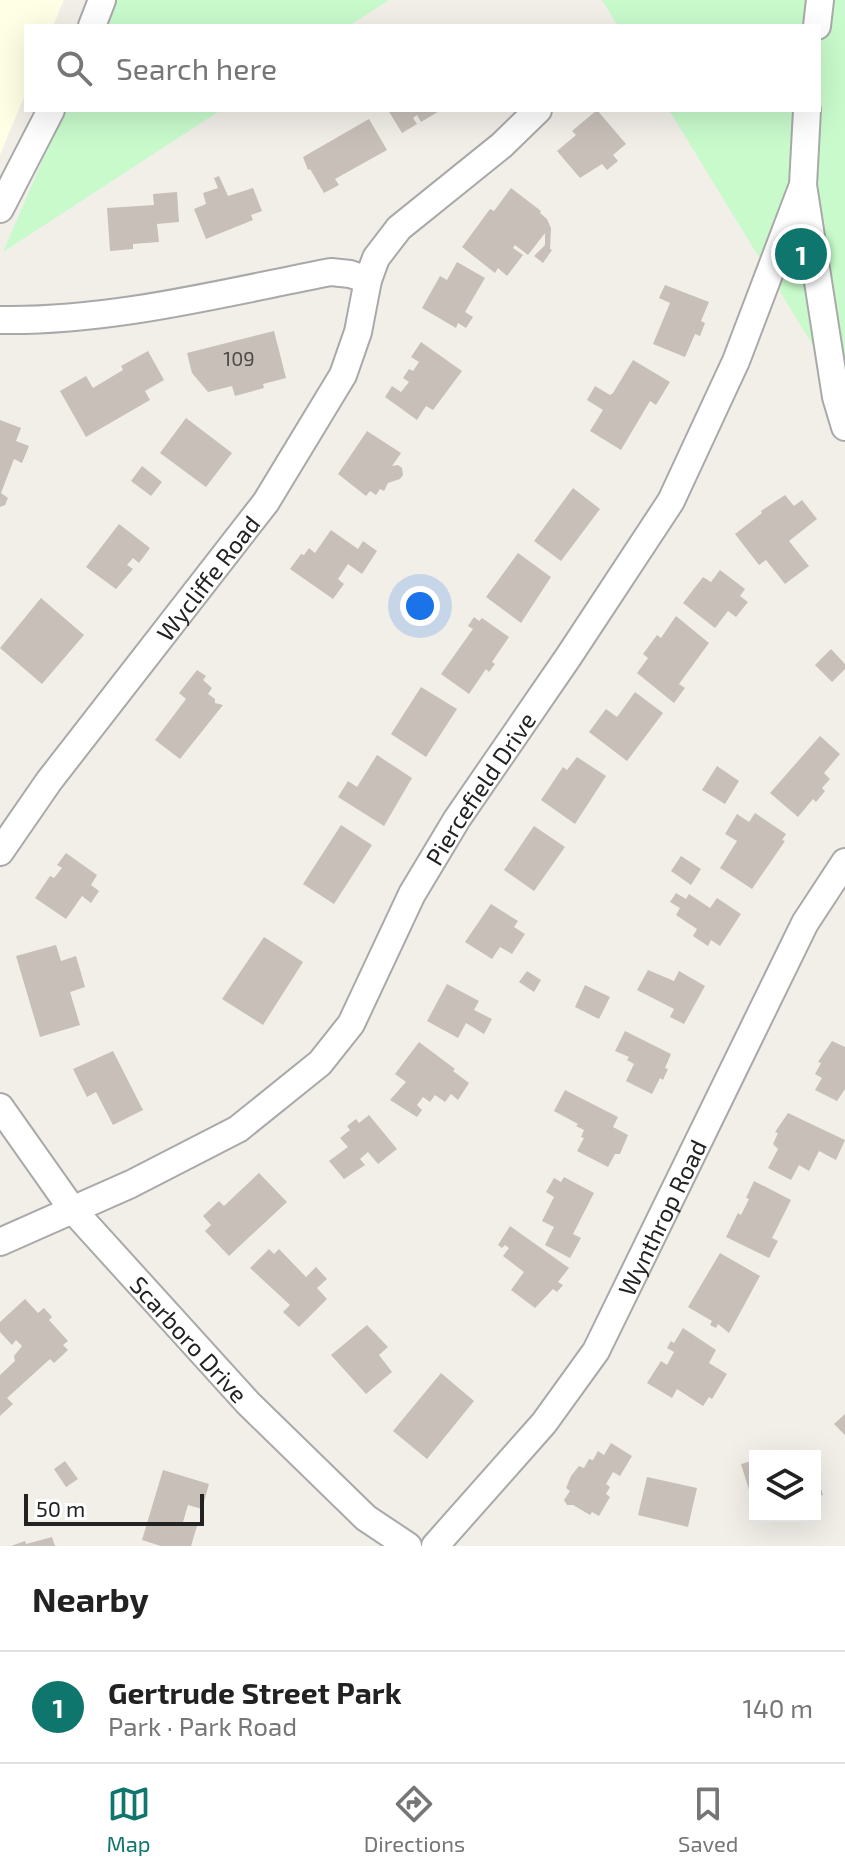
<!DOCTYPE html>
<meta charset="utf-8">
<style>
:root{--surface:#fff;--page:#f6f6f6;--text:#222;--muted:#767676;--line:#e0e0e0;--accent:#0f766e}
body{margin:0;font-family:"Exo 2",sans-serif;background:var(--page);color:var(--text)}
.controls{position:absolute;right:24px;bottom:24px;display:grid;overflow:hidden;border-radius:0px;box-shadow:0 8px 32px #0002}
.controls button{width:72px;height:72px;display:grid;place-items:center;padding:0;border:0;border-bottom:2px solid var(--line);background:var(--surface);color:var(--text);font:40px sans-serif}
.scale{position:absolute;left:24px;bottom:20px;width:180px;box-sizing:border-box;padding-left:8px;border:4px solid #222;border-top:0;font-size:22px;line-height:28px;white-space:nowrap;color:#222;-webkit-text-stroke:6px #fff;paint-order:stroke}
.you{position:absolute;left:420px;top:606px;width:28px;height:28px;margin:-20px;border:6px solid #fff;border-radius:50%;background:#1a73e8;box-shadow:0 0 0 12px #1a73e833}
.badge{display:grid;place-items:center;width:52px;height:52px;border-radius:50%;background:var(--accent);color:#fff;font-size:26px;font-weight:700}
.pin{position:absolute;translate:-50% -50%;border:4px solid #fff;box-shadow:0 2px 8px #0006}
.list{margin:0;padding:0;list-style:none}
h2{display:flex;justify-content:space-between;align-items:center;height:104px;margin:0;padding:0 32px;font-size:34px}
h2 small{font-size:26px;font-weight:400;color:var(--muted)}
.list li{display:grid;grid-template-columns:52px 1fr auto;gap:24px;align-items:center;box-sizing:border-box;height:112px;padding:0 32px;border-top:2px solid var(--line)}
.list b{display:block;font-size:30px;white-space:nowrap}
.list p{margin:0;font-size:26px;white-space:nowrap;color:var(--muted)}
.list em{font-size:26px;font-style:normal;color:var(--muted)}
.icon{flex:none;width:44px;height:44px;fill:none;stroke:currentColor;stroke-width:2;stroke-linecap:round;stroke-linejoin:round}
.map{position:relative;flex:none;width:845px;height:1546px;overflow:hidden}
.search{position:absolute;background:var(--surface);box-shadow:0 8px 32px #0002;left:24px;right:24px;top:24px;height:88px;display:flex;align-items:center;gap:20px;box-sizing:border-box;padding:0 28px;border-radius:0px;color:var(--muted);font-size:30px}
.sheet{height:216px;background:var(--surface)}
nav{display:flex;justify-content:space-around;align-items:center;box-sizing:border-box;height:112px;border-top:2px solid var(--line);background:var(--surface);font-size:22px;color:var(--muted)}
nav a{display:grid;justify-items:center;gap:4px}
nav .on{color:var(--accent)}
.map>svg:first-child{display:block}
.education{fill:#ffffe5}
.park{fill:#c8facc}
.building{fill:#c7bfb8}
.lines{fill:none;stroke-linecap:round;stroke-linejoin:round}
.minor-casing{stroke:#a9a9a9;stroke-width:30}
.minor{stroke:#fff;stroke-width:26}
.labels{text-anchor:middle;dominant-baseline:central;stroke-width:7;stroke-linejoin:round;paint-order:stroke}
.number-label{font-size:20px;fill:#4b4948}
.street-label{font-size:24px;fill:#222;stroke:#fff}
</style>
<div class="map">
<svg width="845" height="1546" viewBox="0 0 845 1546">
<rect width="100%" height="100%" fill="#f2efe9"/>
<!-- education -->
<path class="education" d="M0,0H64L53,26H26V92L0,155Z"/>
<!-- park -->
<path class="park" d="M111,0H389L349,26H100Z
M602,0H845V398L669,110H819V26H618Z
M64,110H221L3,252Z"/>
<!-- building -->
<path class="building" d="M388,110H441L421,122L417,115L413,118L417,124L402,133Z
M597,110L626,144L613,155L618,161L607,170L602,164L580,178L557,151L576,135L572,131Z
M369,119L387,150L335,179L339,185L324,193L310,169L308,170L303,157Z
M219,176L228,196L253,188L262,211L251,215L253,220L206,239L194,209L206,204L203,193L218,188L214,178Z
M511,188L541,211L540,213L547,219L551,228L550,249L552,250L543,263L534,256L545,245V233L528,255L515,245L513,248L523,255L507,276L498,268L495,273L462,247L490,209L494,211Z
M177,192L179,222L157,224L159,242L133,244V249L110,251L107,208L154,205L153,194Z
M457,262L485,278L465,312L473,317L466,328L458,323L456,328L422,308L440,276L447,280Z
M665,285L709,302L701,321L705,323L700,336L695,334L685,357L653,344L670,303L659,298Z
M274,331L286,378L263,384L264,388L235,396L232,386L208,392L192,373L187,353Z
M421,342L462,371L433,410L426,406L417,420L385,397L392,386L401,392L409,382L403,378L409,369L413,371L419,362L411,357Z
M148,351L164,380L145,391L150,400L86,437L60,391L86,376L93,388L123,370L121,366Z
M633,360L670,382L656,405L650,401L621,450L590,431L603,410L587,400L595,386L610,395L613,393Z
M186,418L232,453L206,487L160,453Z
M0,420L21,428L16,441L29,446L22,463L14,459L1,493L8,498L5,505L0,507Z
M367,431L401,453L392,466L398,465L402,468L403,475L400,479L388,483L384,491L380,489L376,495L370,491L366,496L338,474Z
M142,466L162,482L151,496L131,481Z
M573,488L600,509L561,561L534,541Z
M785,495L794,506L802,500L817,519L789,541L809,566L785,584L766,560L759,565L735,534L762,513L761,511Z
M119,524L150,548L139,563L133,558L127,565L133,569L116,589L86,567Z
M331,530L358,549L363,541L377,551L362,574L348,564L338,579L344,584L333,599L290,569L301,554L304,555L309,548L315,553Z
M518,553L551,577L521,623L486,597Z
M720,570L745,589L740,596L748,602L736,617L728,611L715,628L683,603L703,577L711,582Z
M41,598L84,635L42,684L0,648Z
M676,616L709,643L679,684L685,688L674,703L637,673L648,658L643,654L657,635L661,638Z
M474,617L479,621L482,618L509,637L492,662L495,664L489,672L486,669L469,694L441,674L473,629L468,626Z
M831,649L845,664V669L832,682L815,665Z
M197,670L206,676L203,680L212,688L208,694L215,699V703L223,705L180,759L155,740L186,699L179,693Z
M421,687L457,709L426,757L391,734Z
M635,692L663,713L627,761L589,732L606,709L617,717Z
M820,736L840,754L824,773L830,779L822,788L825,791L816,802L813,799L798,817L770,793Z
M377,755L412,778L384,826L338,797L348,781L357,787Z
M577,757L606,776L575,824L541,800L563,767L567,770Z
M717,766L739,781L725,804L702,790Z
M755,813L786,834L782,840L785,841L752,889L720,868L737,841L725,834L737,814L749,822Z
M341,825L372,845L334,904L303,884Z
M534,826L565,847L534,891L504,870Z
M66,853L97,875L91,885L99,891L91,903L82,896L66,919L35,898L50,876L54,878L62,868L57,865Z
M681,856L701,869L691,885L671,871Z
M676,893L686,899L689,894L710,908L717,898L741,914L720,946L711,940L708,946L693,936L697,929L676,915L680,908L670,902Z
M491,904L518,921L514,927L525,934L512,954L500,947L492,959L465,942Z
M264,937L303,962L263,1025L222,999Z
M56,945L61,961L76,956L85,987L70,992L80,1025L40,1037L16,956Z
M648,970L674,981L679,971L705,986L684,1024L670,1017L674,1009L637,990Z
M527,971L541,980L534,992L519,982Z
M447,984L479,1001L474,1010L492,1019L484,1034L466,1023L458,1038L427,1021Z
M585,985L610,997L599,1019L575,1007Z
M625,1031L671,1054L665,1068L668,1069L663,1080L660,1078L652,1094L626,1081L634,1064L627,1060L629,1057L615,1051Z
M832,1041L845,1047V1089L837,1101L815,1090L822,1078L815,1074L821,1063L818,1062Z
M419,1042L455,1069L453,1071L469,1083L458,1100L451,1094L445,1102L435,1095L430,1102L423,1097L417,1105L422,1110L417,1117L390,1100L406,1082L395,1074Z
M113,1051L143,1110L113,1125L96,1092L87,1097L73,1069Z
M565,1090L618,1117L613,1127L628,1135L620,1154H615L608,1167L577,1151L584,1138L581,1137L584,1130L576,1126L578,1124L554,1111Z
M788,1113L845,1140L836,1160L819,1151L809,1171L799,1165L791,1180L768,1168L778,1149L773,1144L778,1133L775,1132Z
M369,1115L397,1149L378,1164L368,1152L360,1159L365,1165L344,1179L329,1161L348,1147L340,1138L350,1130L347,1126L356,1119L359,1123Z
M259,1173L287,1202L229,1256L205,1231L211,1225L203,1216L219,1201L224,1206Z
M564,1177L594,1193L573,1234L581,1238L570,1258L545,1245L554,1227L542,1221L554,1197L546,1192L554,1178L561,1182Z
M754,1181L791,1200L772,1238L778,1241L769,1258L726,1237L738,1213L741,1215L749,1199L746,1198Z
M510,1226L569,1268L558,1282L563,1285L557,1292L553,1289L535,1308L511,1290L524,1272L503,1256L509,1248L505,1245L502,1248L498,1245Z
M269,1249L274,1254L279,1249L306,1277L316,1267L327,1279L317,1288L327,1299L299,1327L283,1312L290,1305L250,1268Z
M720,1253L760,1276L729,1333L718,1324L716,1328L710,1325L712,1321L688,1307Z
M25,1299L38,1313L44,1308L52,1317L49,1320L68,1341L63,1345L68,1350L54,1363L50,1359L7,1398L13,1404L0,1416V1375L15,1361L14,1356L22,1346L16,1340L12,1345L0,1332V1322Z
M367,1325L388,1347L379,1355L392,1372L366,1394L331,1355Z
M683,1328L716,1350L709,1363L727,1374L712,1399L709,1397L703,1406L677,1389L672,1398L647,1383L661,1361L667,1365L674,1352L667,1348L671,1341L674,1343Z
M441,1373L474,1401L427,1459L393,1431Z
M845,1414V1435L834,1424Z
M611,1443L632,1456L620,1476L613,1472L606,1484L610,1487L606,1494L610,1497L599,1516L592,1512L590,1515L573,1505H567L564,1500L570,1491L566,1488L571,1476L579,1466L584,1468L589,1459L593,1460L598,1451L604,1455Z
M755,1460V1506H754L741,1464Z
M65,1461L78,1479L66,1487L54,1469Z
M163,1470L209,1484L202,1509L188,1505L183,1522L197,1526L191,1546H161L142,1540Z
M815,1471L823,1495L815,1497Z
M647,1477L697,1488L688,1527L638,1515Z
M52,1537L55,1546H11L25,1541L26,1544Z"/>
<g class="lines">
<!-- minor casing -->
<g class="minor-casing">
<g id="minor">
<path d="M92,26L102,0"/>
<path d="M817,26L820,0"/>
<path d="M807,110L803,185L836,397L845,427"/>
<path d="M0,209L51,110"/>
<path d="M0,320C111,322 222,293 331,272L350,274L368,280"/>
<path id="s1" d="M0,852L49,781L266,502L343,375L358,332L368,280L376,258L399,228L502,145L538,110"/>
<path id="s2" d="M0,1107L72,1209L248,1403L366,1518L408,1546"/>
<path id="s3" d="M0,1242L131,1184L238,1129L320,1063L351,1024L412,894L457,819L569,656L671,501L736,361L803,185"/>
<path id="s4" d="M435,1546L544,1423L596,1351L805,923L845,862"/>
</g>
</g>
<!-- minor -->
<use href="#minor" class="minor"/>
</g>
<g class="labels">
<!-- number labels -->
<g class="number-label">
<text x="239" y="358">109</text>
</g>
<!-- street labels -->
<g class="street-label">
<text stroke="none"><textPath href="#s1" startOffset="344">Wycliffe Road</textPath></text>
<text stroke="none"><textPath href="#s3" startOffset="688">Piercefield Drive</textPath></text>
<text stroke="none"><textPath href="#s4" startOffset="402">Wynthrop Road</textPath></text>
<text stroke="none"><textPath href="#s2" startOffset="300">Scarboro Drive</textPath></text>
</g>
</g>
</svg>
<div class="controls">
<button><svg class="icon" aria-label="layers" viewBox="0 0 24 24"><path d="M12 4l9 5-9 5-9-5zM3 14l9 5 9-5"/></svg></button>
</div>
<div class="scale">50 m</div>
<div class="you"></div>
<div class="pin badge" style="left:801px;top:254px">1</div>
<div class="search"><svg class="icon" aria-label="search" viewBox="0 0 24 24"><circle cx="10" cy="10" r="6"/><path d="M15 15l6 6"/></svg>Search here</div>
</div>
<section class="sheet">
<h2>Nearby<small></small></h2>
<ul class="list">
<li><span class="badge">1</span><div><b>Gertrude Street Park</b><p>Park · Park Road</p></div><em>140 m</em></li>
</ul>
</section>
<nav>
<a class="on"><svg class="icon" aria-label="map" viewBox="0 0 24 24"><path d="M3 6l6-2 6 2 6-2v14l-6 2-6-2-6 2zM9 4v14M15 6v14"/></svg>Map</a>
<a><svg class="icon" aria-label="directions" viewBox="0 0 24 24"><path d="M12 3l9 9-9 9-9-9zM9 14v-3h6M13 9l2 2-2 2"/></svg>Directions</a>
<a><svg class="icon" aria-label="saved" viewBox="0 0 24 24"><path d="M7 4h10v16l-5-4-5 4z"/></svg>Saved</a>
</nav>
